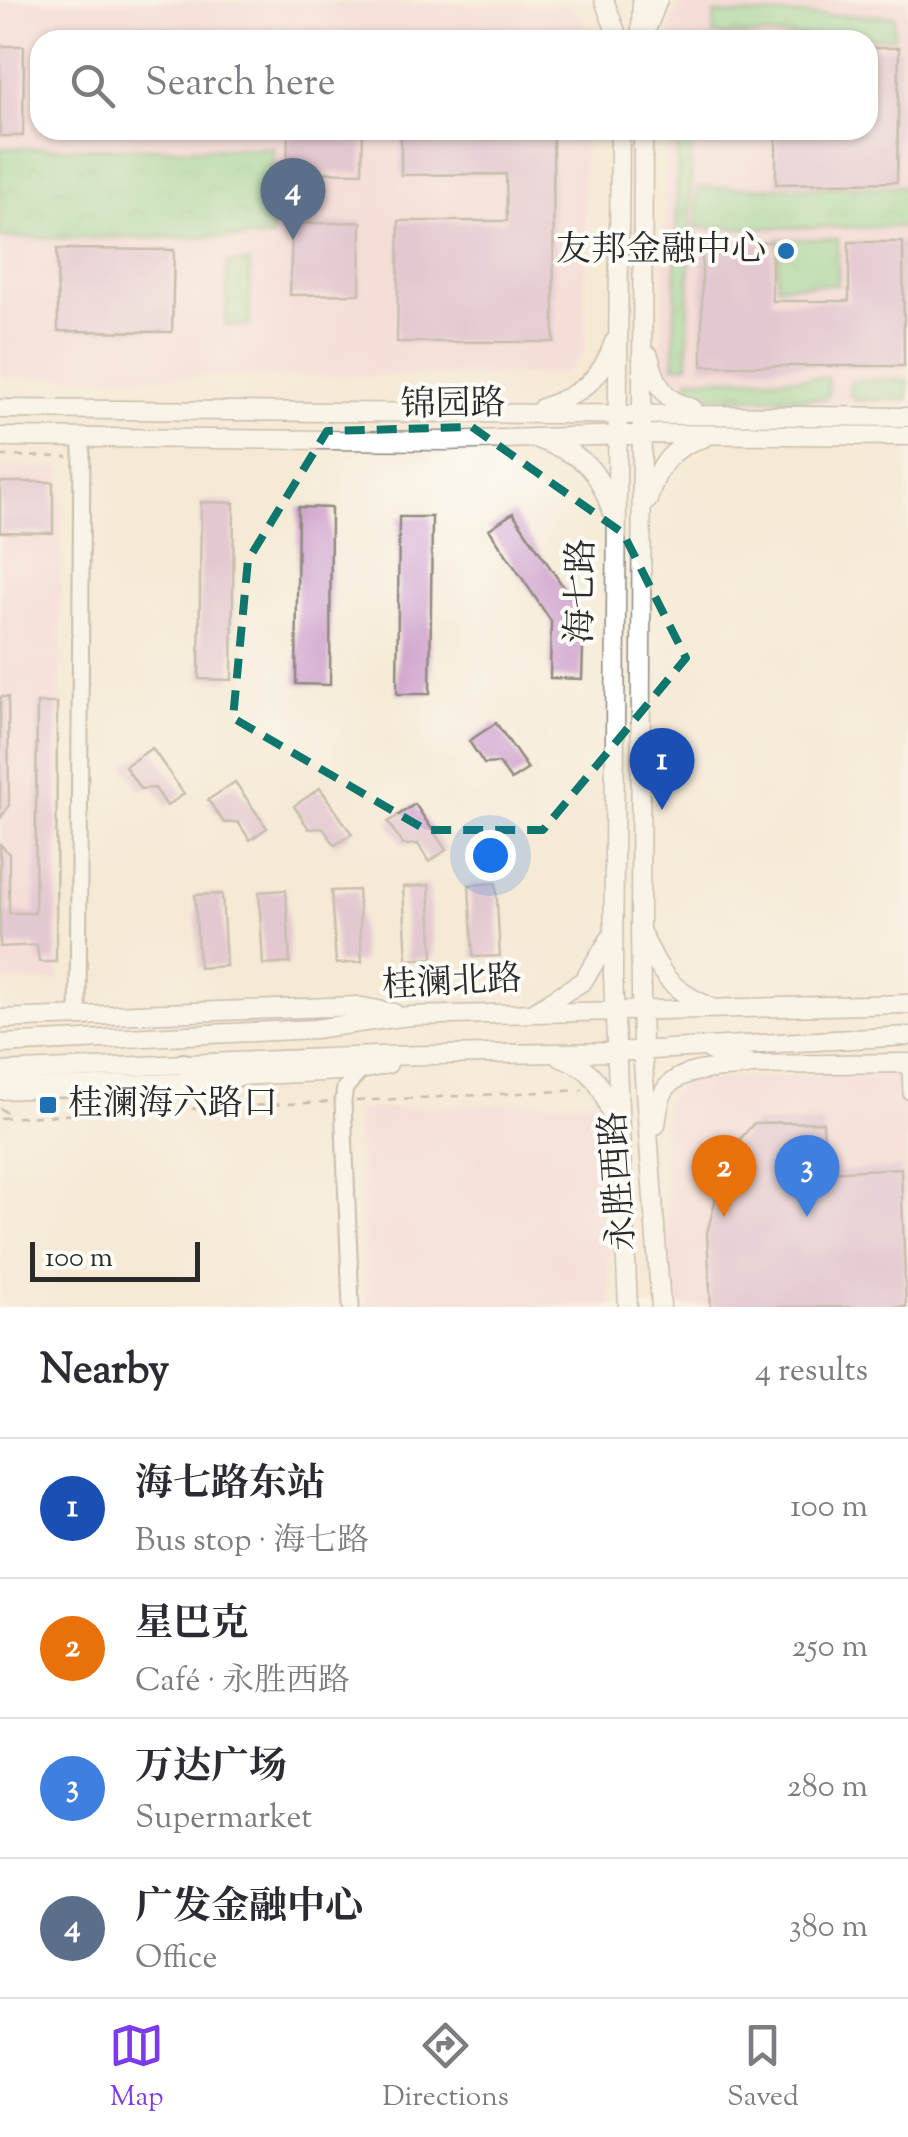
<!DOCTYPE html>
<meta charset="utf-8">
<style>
:root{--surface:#fff;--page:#f7f7f7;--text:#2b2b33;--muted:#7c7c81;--line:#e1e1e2;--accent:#7c3aed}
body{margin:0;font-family:"Sorts Mill Goudy","Noto Serif SC",serif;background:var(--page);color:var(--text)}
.scale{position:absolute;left:30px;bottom:25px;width:170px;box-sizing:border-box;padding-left:10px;border:5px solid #2b2b2b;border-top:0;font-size:28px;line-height:35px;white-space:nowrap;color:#2b2b2b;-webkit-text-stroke:8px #fdfcf7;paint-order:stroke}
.you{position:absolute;left:490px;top:855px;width:35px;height:35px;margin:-25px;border:8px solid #fff;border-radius:50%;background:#1a73e8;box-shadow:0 0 0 15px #1a73e833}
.badge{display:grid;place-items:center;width:65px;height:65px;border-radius:50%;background:var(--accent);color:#fff;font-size:32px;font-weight:700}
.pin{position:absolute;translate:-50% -82px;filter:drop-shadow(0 2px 5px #0008)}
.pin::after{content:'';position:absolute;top:52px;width:35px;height:30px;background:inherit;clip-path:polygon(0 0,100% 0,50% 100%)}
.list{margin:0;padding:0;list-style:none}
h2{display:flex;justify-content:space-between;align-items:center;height:130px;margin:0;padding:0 40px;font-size:42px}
h2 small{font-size:32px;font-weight:400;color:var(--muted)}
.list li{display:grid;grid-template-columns:65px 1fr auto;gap:30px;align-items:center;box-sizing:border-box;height:140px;padding:0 40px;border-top:2px solid var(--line)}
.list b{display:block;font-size:38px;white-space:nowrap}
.list p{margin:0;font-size:32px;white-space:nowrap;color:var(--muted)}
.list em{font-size:32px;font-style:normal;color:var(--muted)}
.icon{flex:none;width:55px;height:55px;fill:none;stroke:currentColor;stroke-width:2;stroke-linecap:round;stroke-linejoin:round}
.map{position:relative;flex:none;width:908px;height:1307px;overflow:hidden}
.search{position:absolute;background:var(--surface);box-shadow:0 2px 8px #0004;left:30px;right:30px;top:30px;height:110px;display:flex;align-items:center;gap:25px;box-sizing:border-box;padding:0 35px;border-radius:30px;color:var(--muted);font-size:38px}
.sheet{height:690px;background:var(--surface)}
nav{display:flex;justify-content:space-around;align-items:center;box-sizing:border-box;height:140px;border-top:2px solid var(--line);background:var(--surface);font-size:28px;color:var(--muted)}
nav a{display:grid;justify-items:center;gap:5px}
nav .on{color:var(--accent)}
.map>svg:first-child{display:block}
.built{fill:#f4cfdc}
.park{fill:url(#park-crowns);stroke:#5a805e;stroke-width:2.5}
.building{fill:#cfa1cc}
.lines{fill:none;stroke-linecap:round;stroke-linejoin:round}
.pedestrian-casing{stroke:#908a80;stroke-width:12}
.tertiary-casing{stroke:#908a80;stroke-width:19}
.secondary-casing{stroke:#908a80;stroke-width:21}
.primary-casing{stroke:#908a80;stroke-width:24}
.path{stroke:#908a80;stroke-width:2.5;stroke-dasharray:8 8;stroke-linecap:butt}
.pedestrian{stroke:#fff;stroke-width:9}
.tertiary{stroke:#fff;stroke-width:15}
.secondary{stroke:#fff;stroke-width:18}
.primary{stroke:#fff;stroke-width:20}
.marked{fill:none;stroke:#0f766e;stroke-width:8;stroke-dasharray:20 12;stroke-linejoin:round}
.poi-dot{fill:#1f6fb2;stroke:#fdfcf7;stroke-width:4}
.labels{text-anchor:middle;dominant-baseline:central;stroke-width:8;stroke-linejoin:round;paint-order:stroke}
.poi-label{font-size:35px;fill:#2b2b2b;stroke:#fdfcf7;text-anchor:end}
.street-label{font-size:35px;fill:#2b2b2b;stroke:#fdfcf7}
</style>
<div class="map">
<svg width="908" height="1307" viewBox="0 0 908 1307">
<defs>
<pattern id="park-crowns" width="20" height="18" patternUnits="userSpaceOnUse" patternTransform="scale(2.5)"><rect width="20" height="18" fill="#88d491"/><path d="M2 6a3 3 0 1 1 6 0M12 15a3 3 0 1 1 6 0" fill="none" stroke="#76b67d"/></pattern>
</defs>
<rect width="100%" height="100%" fill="#fdfcf7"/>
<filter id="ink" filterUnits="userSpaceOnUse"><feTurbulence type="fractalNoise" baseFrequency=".01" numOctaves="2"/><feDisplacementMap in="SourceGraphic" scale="20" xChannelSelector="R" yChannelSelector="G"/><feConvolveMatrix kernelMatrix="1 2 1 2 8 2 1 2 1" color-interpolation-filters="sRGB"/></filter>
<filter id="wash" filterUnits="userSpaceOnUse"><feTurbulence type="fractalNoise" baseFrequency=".0048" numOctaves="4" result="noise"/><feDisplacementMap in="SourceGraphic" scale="40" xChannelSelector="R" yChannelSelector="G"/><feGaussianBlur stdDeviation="2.25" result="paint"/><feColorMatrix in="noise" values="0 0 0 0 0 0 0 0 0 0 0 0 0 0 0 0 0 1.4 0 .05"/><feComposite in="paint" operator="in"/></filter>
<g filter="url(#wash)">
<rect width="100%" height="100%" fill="#f5ead5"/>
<!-- built -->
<path class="built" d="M0,0L569,5L584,20V40H40V130H584L586,349L563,375L0,378Z
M688,0H908V405L685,401L662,372L667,130H868V40H669L670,21Z
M0,467H62L59,981L0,982Z
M906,1073L908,1307H673L663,1129L665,1100L682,1084L697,1078Z
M599,1099L612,1307H366L356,1110Z"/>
<!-- park -->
<path class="park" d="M714,14L895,16L894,38L714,35Z
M678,130H692L688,365H674Z
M0,148H274L272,238H0Z
M908,186V227L696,228L697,188Z
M777,239H838V285H777Z
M227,263H250V326H226Z
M689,378H828V396L823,399L688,396Z
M855,380H908V400H856L850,394L849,385Z"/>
<g id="blocks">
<!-- building -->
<path class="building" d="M0,46H24L23,136H0Z
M868,48H899L897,182L776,184V130H868Z
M288,130H363L362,173L287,172Z
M401,130H553L554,342H397L399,221H507L506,174L401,175Z
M361,222L360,294L290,295L292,224Z
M702,242H772V301H849V242H903L904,366H702Z
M57,249L174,250L172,332L58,331Z
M0,482H53V533L0,532Z
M201,502L234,503L232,680L199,679Z
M298,507L331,508L330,685L296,684Z
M513,513L584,617L582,679L550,678L551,621L489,529Z
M399,517H432L430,694H397Z
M0,697H8L9,805L0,819Z
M37,703H57L56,962H39L37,945L0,947V844L9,854V913H35Z
M496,723L528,769L511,780L499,763L484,764L469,741Z
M152,748L184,794L167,806L155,788L140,789L125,766Z
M235,782L267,828L250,840L238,822L224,823L208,800Z
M320,788L352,834L335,845L323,828L309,829L294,806Z
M415,804L446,850L429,862L418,844L403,845L388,822Z
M496,883L500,956L473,957L469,885Z
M429,885L433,958L407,960L403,887Z
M286,890L290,963L263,965L259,892Z
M358,890L362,962L336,964L331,891Z
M222,894L226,966L199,968L195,895Z
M823,1122L826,1172L901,1168L906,1307H711L707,1233L715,1202L719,1164L754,1123Z"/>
</g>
</g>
<g filter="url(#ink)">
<use href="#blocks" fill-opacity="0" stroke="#908a80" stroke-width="2.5"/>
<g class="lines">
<!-- pedestrian casing -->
<g class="pedestrian-casing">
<path id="pedestrian" d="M907,1064L908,1094"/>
</g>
<!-- tertiary casing -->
<g class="tertiary-casing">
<path id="tertiary" d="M78,1015L82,438
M351,1307L343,1101L345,1088L361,1070"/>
</g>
<!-- secondary casing -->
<g class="secondary-casing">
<path id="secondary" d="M604,0L619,40
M641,30L642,0
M642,40L658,0
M620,130L613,976L628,1307
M643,130L640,930L642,1050L661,1307
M649,356C656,383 663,401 692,408
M542,408C579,395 601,381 614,342
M0,409L908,417
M0,437L444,441L659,434L908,436
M540,440C585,456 598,468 612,513
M648,500C656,469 671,446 703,438
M643,936C661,974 669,989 708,1006
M535,1011L583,981L611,937
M0,1019L357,1006L394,1013
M0,1044L314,1029L409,1016L908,1004
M711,1051L753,1065L908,1063
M561,1058C592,1065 604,1089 612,1118
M0,1072L375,1056L615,1052L908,1036
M0,1090L222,1081L239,1076L361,1070L388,1064
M656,1125C658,1112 659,1096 668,1086C684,1067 724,1069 747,1066"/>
</g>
<!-- primary casing -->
<g class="primary-casing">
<path id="primary" d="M183,1064L239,1076"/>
</g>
<!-- path -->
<path class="path" d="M0,456L68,457
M356,1101L583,1090
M0,1108L12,1117
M0,1118L328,1102"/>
<!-- pedestrian -->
<use href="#pedestrian" class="pedestrian"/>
<!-- tertiary -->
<use href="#tertiary" class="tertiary"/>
<!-- secondary -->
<use href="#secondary" class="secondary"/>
<!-- primary -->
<use href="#primary" class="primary"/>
</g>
</g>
<!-- marked area -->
<path d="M0 0H908V1307H0ZM472,427L623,533L686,658L543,830H426L233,718L248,560L327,431Z" fill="#f5ead5" fill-opacity=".55" fill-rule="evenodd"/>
<path class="marked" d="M472,427L623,533L686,658L543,830H426L233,718L248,560L327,431Z"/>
<!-- markers -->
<g class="poi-dot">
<circle cx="786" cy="251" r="10"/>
<rect x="38" y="1095" width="20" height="20" rx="5"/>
</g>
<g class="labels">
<!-- poi labels -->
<g class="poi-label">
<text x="766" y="251">友邦金融中心</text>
<text x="68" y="1105" text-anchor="start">桂澜海六路口</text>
</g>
<!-- street labels -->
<g class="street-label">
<text transform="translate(453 406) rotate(-1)">锦园路</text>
<text transform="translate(583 591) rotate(-89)">海七路</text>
<text transform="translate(452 984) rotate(-3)">桂澜北路</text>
<text transform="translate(620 1181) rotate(-94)">永胜西路</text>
</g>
</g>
</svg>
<div class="scale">100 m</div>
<div class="you"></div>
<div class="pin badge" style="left:662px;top:810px;background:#1a4fb4">1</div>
<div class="pin badge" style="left:724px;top:1217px;background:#e8710a">2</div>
<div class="pin badge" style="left:807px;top:1217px;background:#3f7fe0">3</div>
<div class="pin badge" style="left:293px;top:240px;background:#5c6f8a">4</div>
<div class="search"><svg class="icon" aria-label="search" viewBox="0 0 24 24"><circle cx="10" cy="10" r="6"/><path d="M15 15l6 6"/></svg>Search here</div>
</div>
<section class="sheet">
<h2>Nearby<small>4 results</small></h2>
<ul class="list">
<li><span class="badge" style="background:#1a4fb4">1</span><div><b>海七路东站</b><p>Bus stop · 海七路</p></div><em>100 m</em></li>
<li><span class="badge" style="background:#e8710a">2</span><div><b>星巴克</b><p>Café · 永胜西路</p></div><em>250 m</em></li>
<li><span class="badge" style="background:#3f7fe0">3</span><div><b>万达广场</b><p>Supermarket</p></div><em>280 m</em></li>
<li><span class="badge" style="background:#5c6f8a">4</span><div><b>广发金融中心</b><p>Office</p></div><em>380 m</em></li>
</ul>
</section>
<nav>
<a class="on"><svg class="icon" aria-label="map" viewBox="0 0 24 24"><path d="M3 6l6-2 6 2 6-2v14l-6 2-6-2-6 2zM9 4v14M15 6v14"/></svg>Map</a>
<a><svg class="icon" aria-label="directions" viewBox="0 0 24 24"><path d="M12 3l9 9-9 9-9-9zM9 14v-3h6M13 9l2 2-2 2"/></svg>Directions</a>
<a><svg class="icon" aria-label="saved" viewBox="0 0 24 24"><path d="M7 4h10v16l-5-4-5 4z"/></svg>Saved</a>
</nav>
